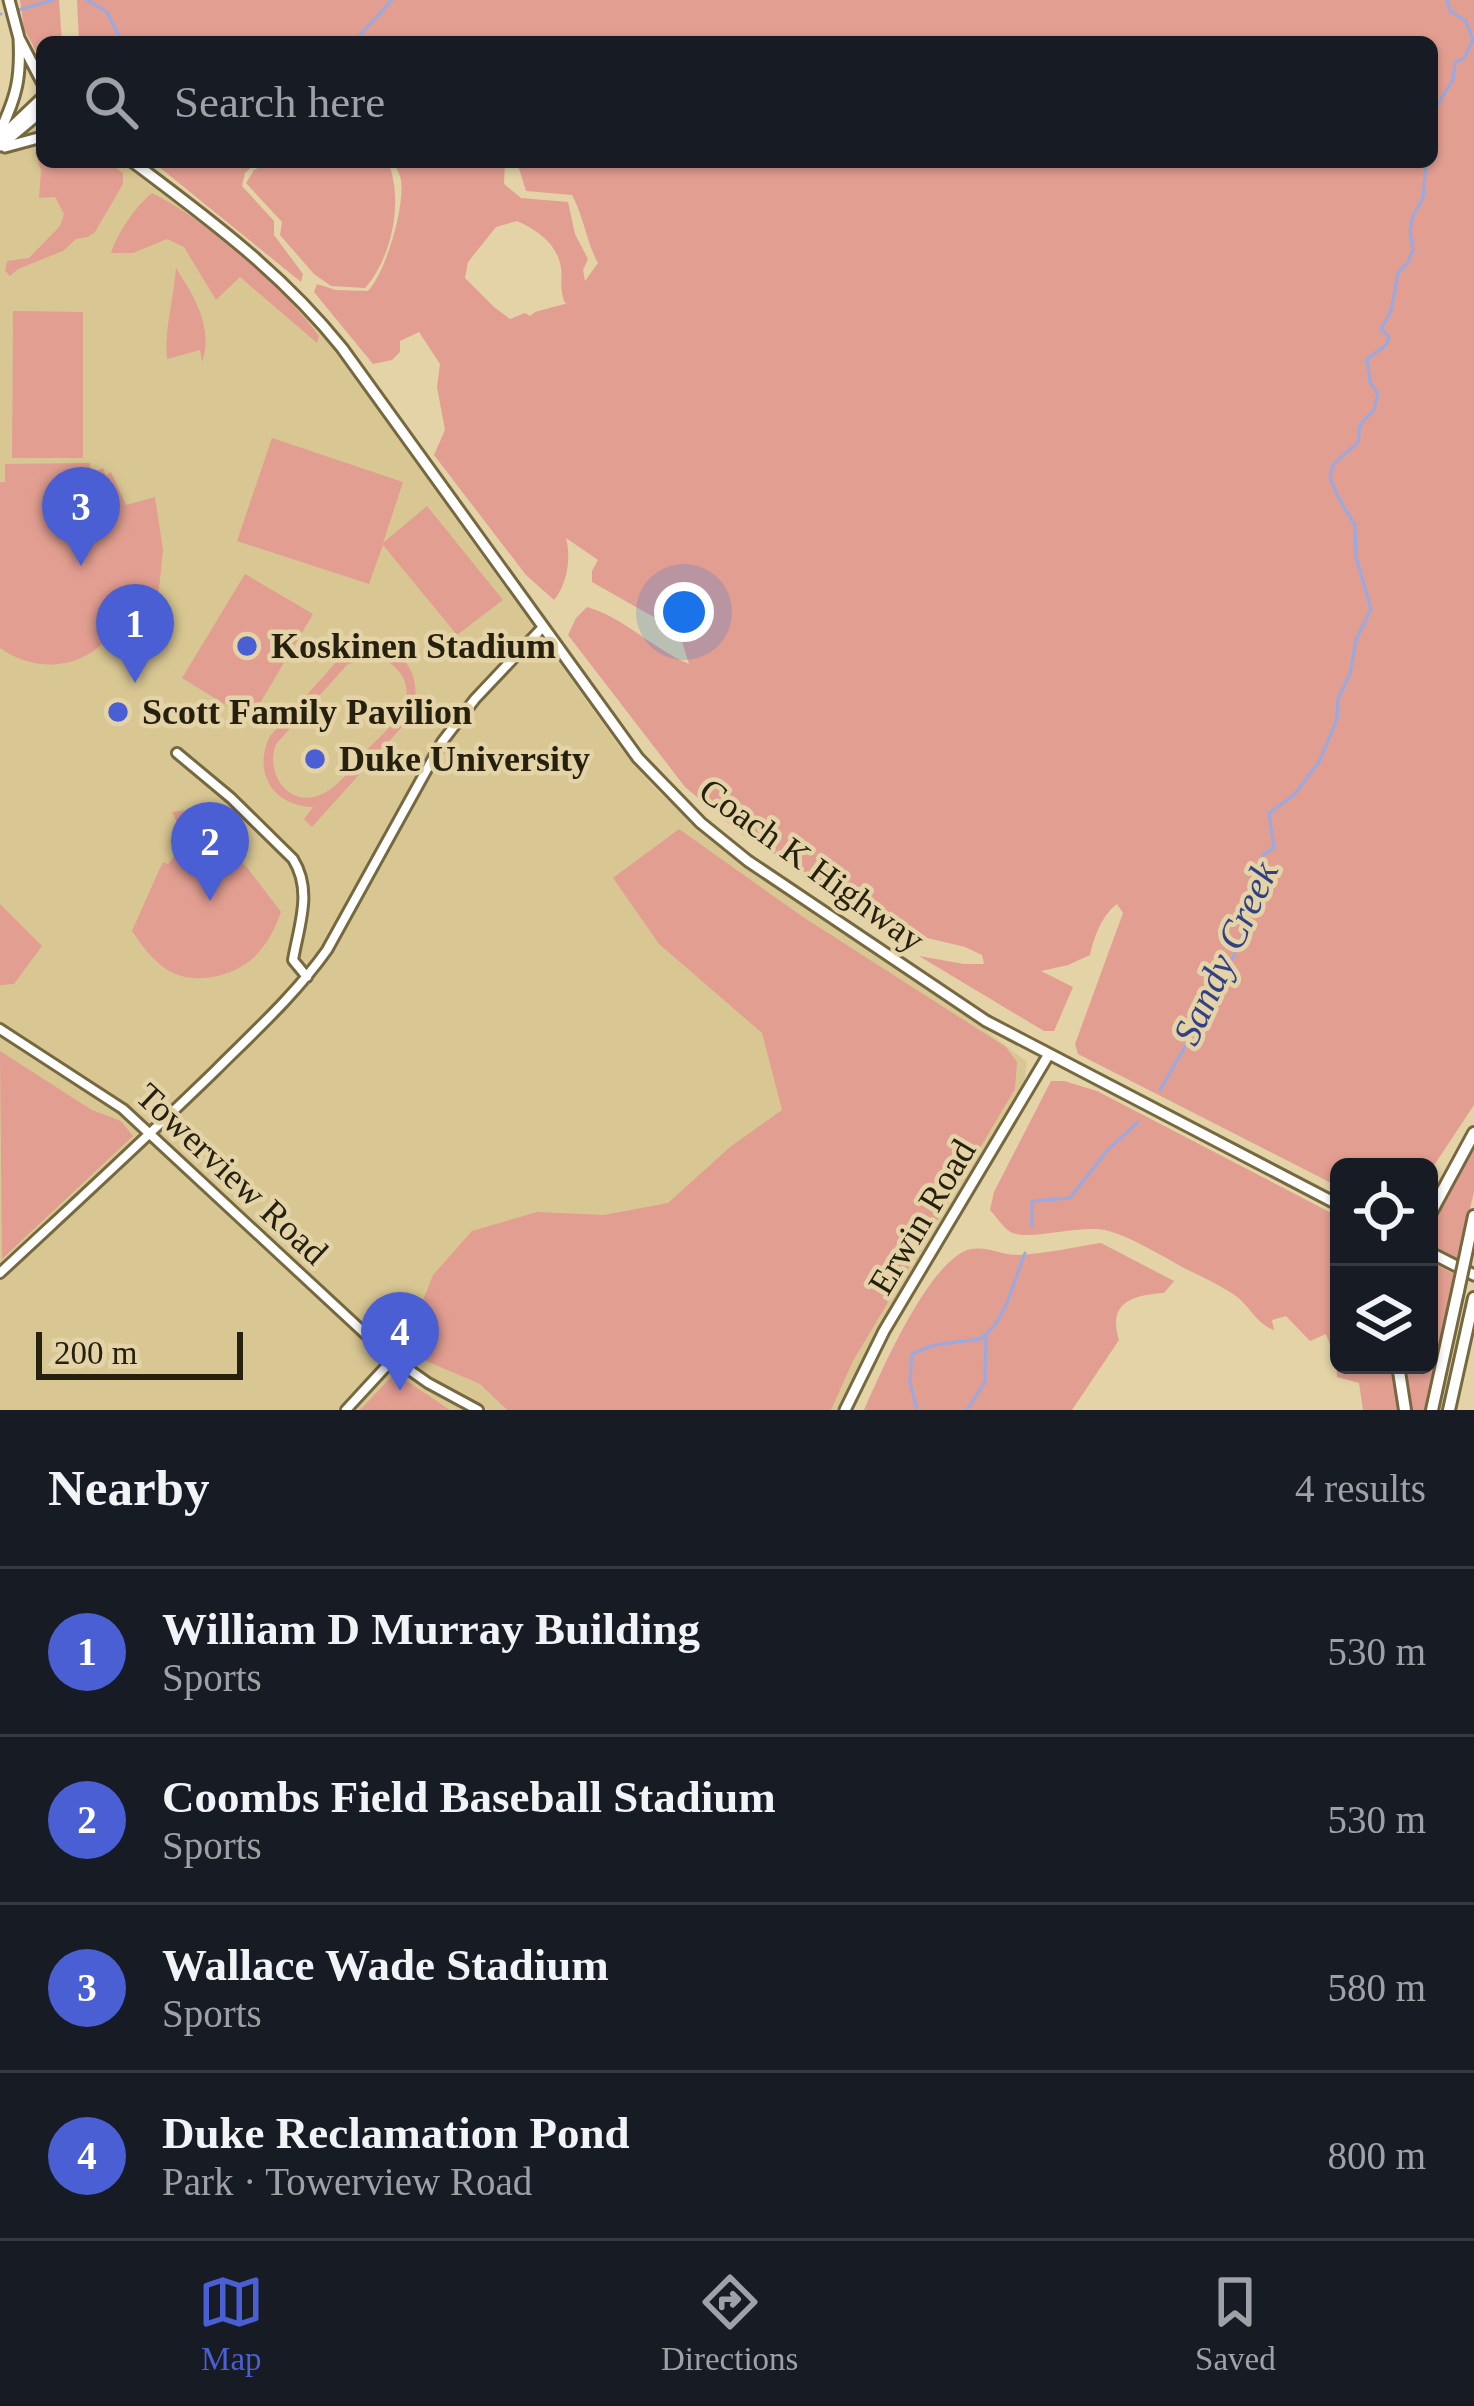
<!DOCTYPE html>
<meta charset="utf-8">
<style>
:root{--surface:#171b24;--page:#242831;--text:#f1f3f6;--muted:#9ea1a6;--line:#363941;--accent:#495fd3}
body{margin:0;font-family:Georgia,serif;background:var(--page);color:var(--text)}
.controls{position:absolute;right:36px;bottom:36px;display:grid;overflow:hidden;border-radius:18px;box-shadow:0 3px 9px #0004}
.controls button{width:108px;height:108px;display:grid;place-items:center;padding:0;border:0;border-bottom:3px solid var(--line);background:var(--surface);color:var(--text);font:60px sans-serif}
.scale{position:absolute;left:36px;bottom:30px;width:207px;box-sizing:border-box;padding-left:12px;border:6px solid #26200f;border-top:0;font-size:33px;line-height:42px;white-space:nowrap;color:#26200f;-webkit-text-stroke:9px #e3d3a7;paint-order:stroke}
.you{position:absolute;left:684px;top:612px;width:42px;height:42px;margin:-30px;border:9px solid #fff;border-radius:50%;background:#1a73e8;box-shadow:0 0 0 18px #1a73e833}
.badge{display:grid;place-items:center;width:78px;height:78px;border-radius:50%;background:var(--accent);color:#fff;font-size:39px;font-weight:700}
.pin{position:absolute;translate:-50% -99px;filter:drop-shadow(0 3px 6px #0008)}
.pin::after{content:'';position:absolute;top:63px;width:42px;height:36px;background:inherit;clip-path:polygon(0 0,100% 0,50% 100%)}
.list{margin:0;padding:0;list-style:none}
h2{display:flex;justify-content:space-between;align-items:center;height:156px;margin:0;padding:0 48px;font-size:51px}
h2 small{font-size:39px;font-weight:400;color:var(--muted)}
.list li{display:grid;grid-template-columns:78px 1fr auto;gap:36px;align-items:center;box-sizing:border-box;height:168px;padding:0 48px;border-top:3px solid var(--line)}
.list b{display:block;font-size:45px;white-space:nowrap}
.list p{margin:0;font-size:39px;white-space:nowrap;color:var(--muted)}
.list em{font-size:39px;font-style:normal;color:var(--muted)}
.icon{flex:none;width:66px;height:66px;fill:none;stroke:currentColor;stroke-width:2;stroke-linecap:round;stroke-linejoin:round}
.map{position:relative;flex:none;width:1474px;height:1410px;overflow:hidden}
.search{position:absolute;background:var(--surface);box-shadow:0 3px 9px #0004;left:36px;right:36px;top:36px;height:132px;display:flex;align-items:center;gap:30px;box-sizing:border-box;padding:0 42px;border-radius:18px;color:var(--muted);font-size:45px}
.sheet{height:828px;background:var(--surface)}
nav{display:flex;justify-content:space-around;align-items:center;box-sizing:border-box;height:168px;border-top:3px solid var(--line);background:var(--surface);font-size:33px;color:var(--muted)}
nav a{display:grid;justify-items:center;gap:6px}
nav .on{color:var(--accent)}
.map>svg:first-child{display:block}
.built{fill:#d9c793}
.green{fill:#e29e91;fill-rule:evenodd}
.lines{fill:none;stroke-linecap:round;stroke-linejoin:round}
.stream{stroke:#98aae3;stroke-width:3}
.minor-casing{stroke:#76683f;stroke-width:14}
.major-casing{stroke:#76683f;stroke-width:15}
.highway-casing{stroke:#76683f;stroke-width:16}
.minor{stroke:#fff;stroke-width:8}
.major{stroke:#fff;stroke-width:9}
.highway{stroke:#fff;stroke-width:10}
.highway-bridge-casing{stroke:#76683f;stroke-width:16;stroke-linecap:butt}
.highway-bridge{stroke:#fff;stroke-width:10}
.poi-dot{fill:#495fd3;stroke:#e3d3a7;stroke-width:4.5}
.labels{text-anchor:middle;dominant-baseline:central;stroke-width:9;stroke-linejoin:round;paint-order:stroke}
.poi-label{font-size:36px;font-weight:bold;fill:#26200f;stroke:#e3d3a7;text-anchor:start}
.street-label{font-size:36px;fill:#26200f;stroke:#e3d3a7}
.water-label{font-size:39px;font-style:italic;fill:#324185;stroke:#e3d3a7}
</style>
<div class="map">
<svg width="1474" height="1410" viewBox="0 0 1474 1410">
<rect width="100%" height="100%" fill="#e3d3a7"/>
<!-- built -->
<path class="built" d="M42,110V162H121L212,229L266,273L298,307L341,359L621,749L655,788L706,835L779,890L975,1022L1027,1062L1024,1083L1011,1107L901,1289L838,1410H0V151Z"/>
<!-- green -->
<path class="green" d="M20,0H59L62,42H42V62L24,29Z
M77,0H1474V1105L1429,1173V1167H1339V1187L1078,1054L1075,1044L1123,913L1117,904C1102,915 1094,937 1090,955L1068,965L1041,971L1073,987L1054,1031H1044L919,956L964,964H984L982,955L965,947L878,926L824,884L740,833L685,787L568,635L576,618L587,607C625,618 653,649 689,664L680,635L659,620L592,582V571L598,560L566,538C571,557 568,583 554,600L526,575L434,455L445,430L437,387L440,364L419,332L400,341V352L392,360L373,364L314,292L317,284L336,290L368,291C386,272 405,207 401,180C400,174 396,168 393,162H505L504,184L521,198L568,202L575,234L588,259L583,270L585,281L598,263C586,241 584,217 572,195L526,191L517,162H1432V42H472L473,39L469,42H79ZM517,221C535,229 555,242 560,263C564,277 558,286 565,303H568L535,312L530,316L525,313L510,319L494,307L465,278L468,262L496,227Z
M42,149V162H108L123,173V184L95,232L88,237L76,239L63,251L18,269L10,276L5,271L7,261L29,258L60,226L64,214L55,197L39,198L41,170L35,152Z
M153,162H257L245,173L242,186L274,221V235L303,274L301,282Z
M270,162H388C404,200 392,258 365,288L331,286L314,274L280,235L282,222L246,183L254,170Z
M152,193C208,221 282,286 319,336L317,343L240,277L216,300L184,247L167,239L133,253H111C118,232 135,207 152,193Z
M176,268C194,296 214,328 202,362L200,350L167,359C164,330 174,298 176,268Z
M13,311L83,312V458H12Z
M272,438L403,482L383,543L427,506L503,600L457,635L383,545L369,584L237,541Z
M90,463L91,473L103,468L106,475L111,472L126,505L155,497L163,550L158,598H153L151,607L146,604L126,601C121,614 117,627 108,637C81,671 33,672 0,648V482H5V464Z
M245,574L313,614L250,720L182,678Z
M356,640C366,647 373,644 385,648C415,658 422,692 410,718L312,827L304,819L313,807C273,806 252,772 270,736ZM371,656C397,660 416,684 402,710C394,725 377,739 365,752C353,765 341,784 326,792C292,812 264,776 276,744L347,665Z
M217,806L208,834L223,842L221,847L246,866L281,912C276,926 269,941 258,953C237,977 190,988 163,967C150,957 141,944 132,931L160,868L163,862L168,864L178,852L174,848L184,837L172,812Z
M679,829L803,917L1006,1047L1017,1062L1015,1089L853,1361L831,1410H507L480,1384L417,1357L415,1320L433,1275L472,1231L537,1212L604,1215L668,1203L730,1147L782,1110L762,1033L659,944L613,878Z
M0,904L42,946L14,984L0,985Z
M0,1051L92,1110L121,1121L133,1136L2,1259Z
M1051,1081H1064L1097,1091L1339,1217V1365H1391L1397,1410H1363L1359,1383L1337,1377L1336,1361L1326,1334L1310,1341L1286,1316L1272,1320L1274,1330C1255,1323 1250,1305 1233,1294C1218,1284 1200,1276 1184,1268C1160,1255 1135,1239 1109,1231C1081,1223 1026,1243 1009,1231C1002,1226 996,1216 990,1210L994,1192Z
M1474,1140V1191L1459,1259L1429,1243V1228Z
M1101,1243L1174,1281L1164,1293C1133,1295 1107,1302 1119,1340L1072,1410H864C881,1372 930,1258 971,1249C987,1246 1002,1255 1017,1255C1045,1254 1074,1247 1101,1243Z
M1429,1261L1456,1275L1426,1410H1409L1402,1365H1429Z
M395,1373L450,1410H360Z"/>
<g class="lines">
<!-- stream -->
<path class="stream" d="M87,0L107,12L122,42
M18,10L53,0
M0,14H1
M354,42L392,0
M1432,147L1436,107L1453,80L1455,63L1465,57L1473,40L1466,21L1450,11L1447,0
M1160,1090L1189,1040L1209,991L1234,956L1252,910L1255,882L1263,855L1274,848L1269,813L1294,795L1319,762L1337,719L1338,699L1350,674L1356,640L1371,609L1356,557L1355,525L1339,499L1330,478L1333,465L1358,442L1360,425L1374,410L1378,394L1370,382L1367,359L1386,345L1389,337L1381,329L1391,311L1398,273L1408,262L1413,250L1410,230L1413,216L1423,198L1426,162
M1032,1226V1201L1070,1198L1106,1152L1138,1122
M917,1410L910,1382L912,1354L934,1345L980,1339L985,1335
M967,1410L985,1382L986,1334C1006,1318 1015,1278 1025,1253"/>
<!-- minor casing -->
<g class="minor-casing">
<path id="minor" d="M177,753L231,798L293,859C313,891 299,925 293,960L307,977
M0,1029L123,1109L387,1354L428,1383L478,1410
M0,1273C72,1206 144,1140 215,1071C254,1032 295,995 327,950L442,742L475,699L543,627
M346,1410L393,1359"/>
</g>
<!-- major casing -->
<g class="major-casing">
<path id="major" d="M9,0L19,38L42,82
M0,131C17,96 21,77 19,38
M0,138L42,98
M0,146L42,111
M5,147L42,137
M133,162C209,219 282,273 342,348L638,758L701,823L748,861L986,1021L1339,1205
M1429,1252L1474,1275
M845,1410L884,1331L1049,1054"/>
</g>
<!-- highway casing -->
<g class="highway-casing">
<path id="highway" d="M1429,1216L1474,1133
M1467,1249L1474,1216
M1398,1365L1405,1410
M1432,1410L1458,1291
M1449,1410L1474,1298"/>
</g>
<!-- minor -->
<use href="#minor" class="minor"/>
<!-- major -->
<use href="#major" class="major"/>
<!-- highway -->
<use href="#highway" class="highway"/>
<!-- highway-bridge casing -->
<g class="highway-bridge-casing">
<path id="highway-bridge" d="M1458,1291L1467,1249"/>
</g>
<!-- highway-bridge -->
<use href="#highway-bridge" class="highway-bridge"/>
</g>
<!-- markers -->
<g class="poi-dot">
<circle cx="247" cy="646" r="12"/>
<circle cx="118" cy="712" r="12"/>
<circle cx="315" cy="759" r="12"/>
</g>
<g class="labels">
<!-- poi labels -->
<g class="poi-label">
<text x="271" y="646">Koskinen Stadium</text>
<text x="142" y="712">Scott Family Pavilion</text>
<text x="339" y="759">Duke University</text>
</g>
<!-- street labels -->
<g class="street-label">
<text transform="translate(812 865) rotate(36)">Coach K Highway</text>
<text transform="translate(232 1174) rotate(43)">Towerview Road</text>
<text transform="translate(922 1217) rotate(-59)">Erwin Road</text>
</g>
<!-- water labels -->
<g class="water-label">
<text transform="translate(1225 953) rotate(-65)">Sandy Creek</text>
</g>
</g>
</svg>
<div class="controls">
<button><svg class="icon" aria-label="locate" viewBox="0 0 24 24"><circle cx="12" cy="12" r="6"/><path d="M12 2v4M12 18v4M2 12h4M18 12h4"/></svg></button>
<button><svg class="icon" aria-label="layers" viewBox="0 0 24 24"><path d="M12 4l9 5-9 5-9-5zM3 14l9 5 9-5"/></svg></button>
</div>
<div class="scale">200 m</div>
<div class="you"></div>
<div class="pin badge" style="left:135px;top:683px">1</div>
<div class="pin badge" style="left:210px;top:901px">2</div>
<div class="pin badge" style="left:81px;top:566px">3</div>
<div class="pin badge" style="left:400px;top:1391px">4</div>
<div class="search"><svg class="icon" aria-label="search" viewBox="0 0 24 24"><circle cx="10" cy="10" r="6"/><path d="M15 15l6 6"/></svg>Search here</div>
</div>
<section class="sheet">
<h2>Nearby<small>4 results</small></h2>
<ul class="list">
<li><span class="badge">1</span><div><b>William D Murray Building</b><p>Sports</p></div><em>530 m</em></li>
<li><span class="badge">2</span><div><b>Coombs Field Baseball Stadium</b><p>Sports</p></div><em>530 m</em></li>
<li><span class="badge">3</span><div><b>Wallace Wade Stadium</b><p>Sports</p></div><em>580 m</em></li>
<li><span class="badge">4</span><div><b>Duke Reclamation Pond</b><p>Park · Towerview Road</p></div><em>800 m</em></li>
</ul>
</section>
<nav>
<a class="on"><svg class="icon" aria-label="map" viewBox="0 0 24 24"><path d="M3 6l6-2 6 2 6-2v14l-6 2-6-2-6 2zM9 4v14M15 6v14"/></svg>Map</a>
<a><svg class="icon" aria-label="directions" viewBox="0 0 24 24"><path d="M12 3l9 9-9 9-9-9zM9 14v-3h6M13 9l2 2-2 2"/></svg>Directions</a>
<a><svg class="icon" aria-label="saved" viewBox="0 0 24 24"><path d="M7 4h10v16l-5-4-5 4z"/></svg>Saved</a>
</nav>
